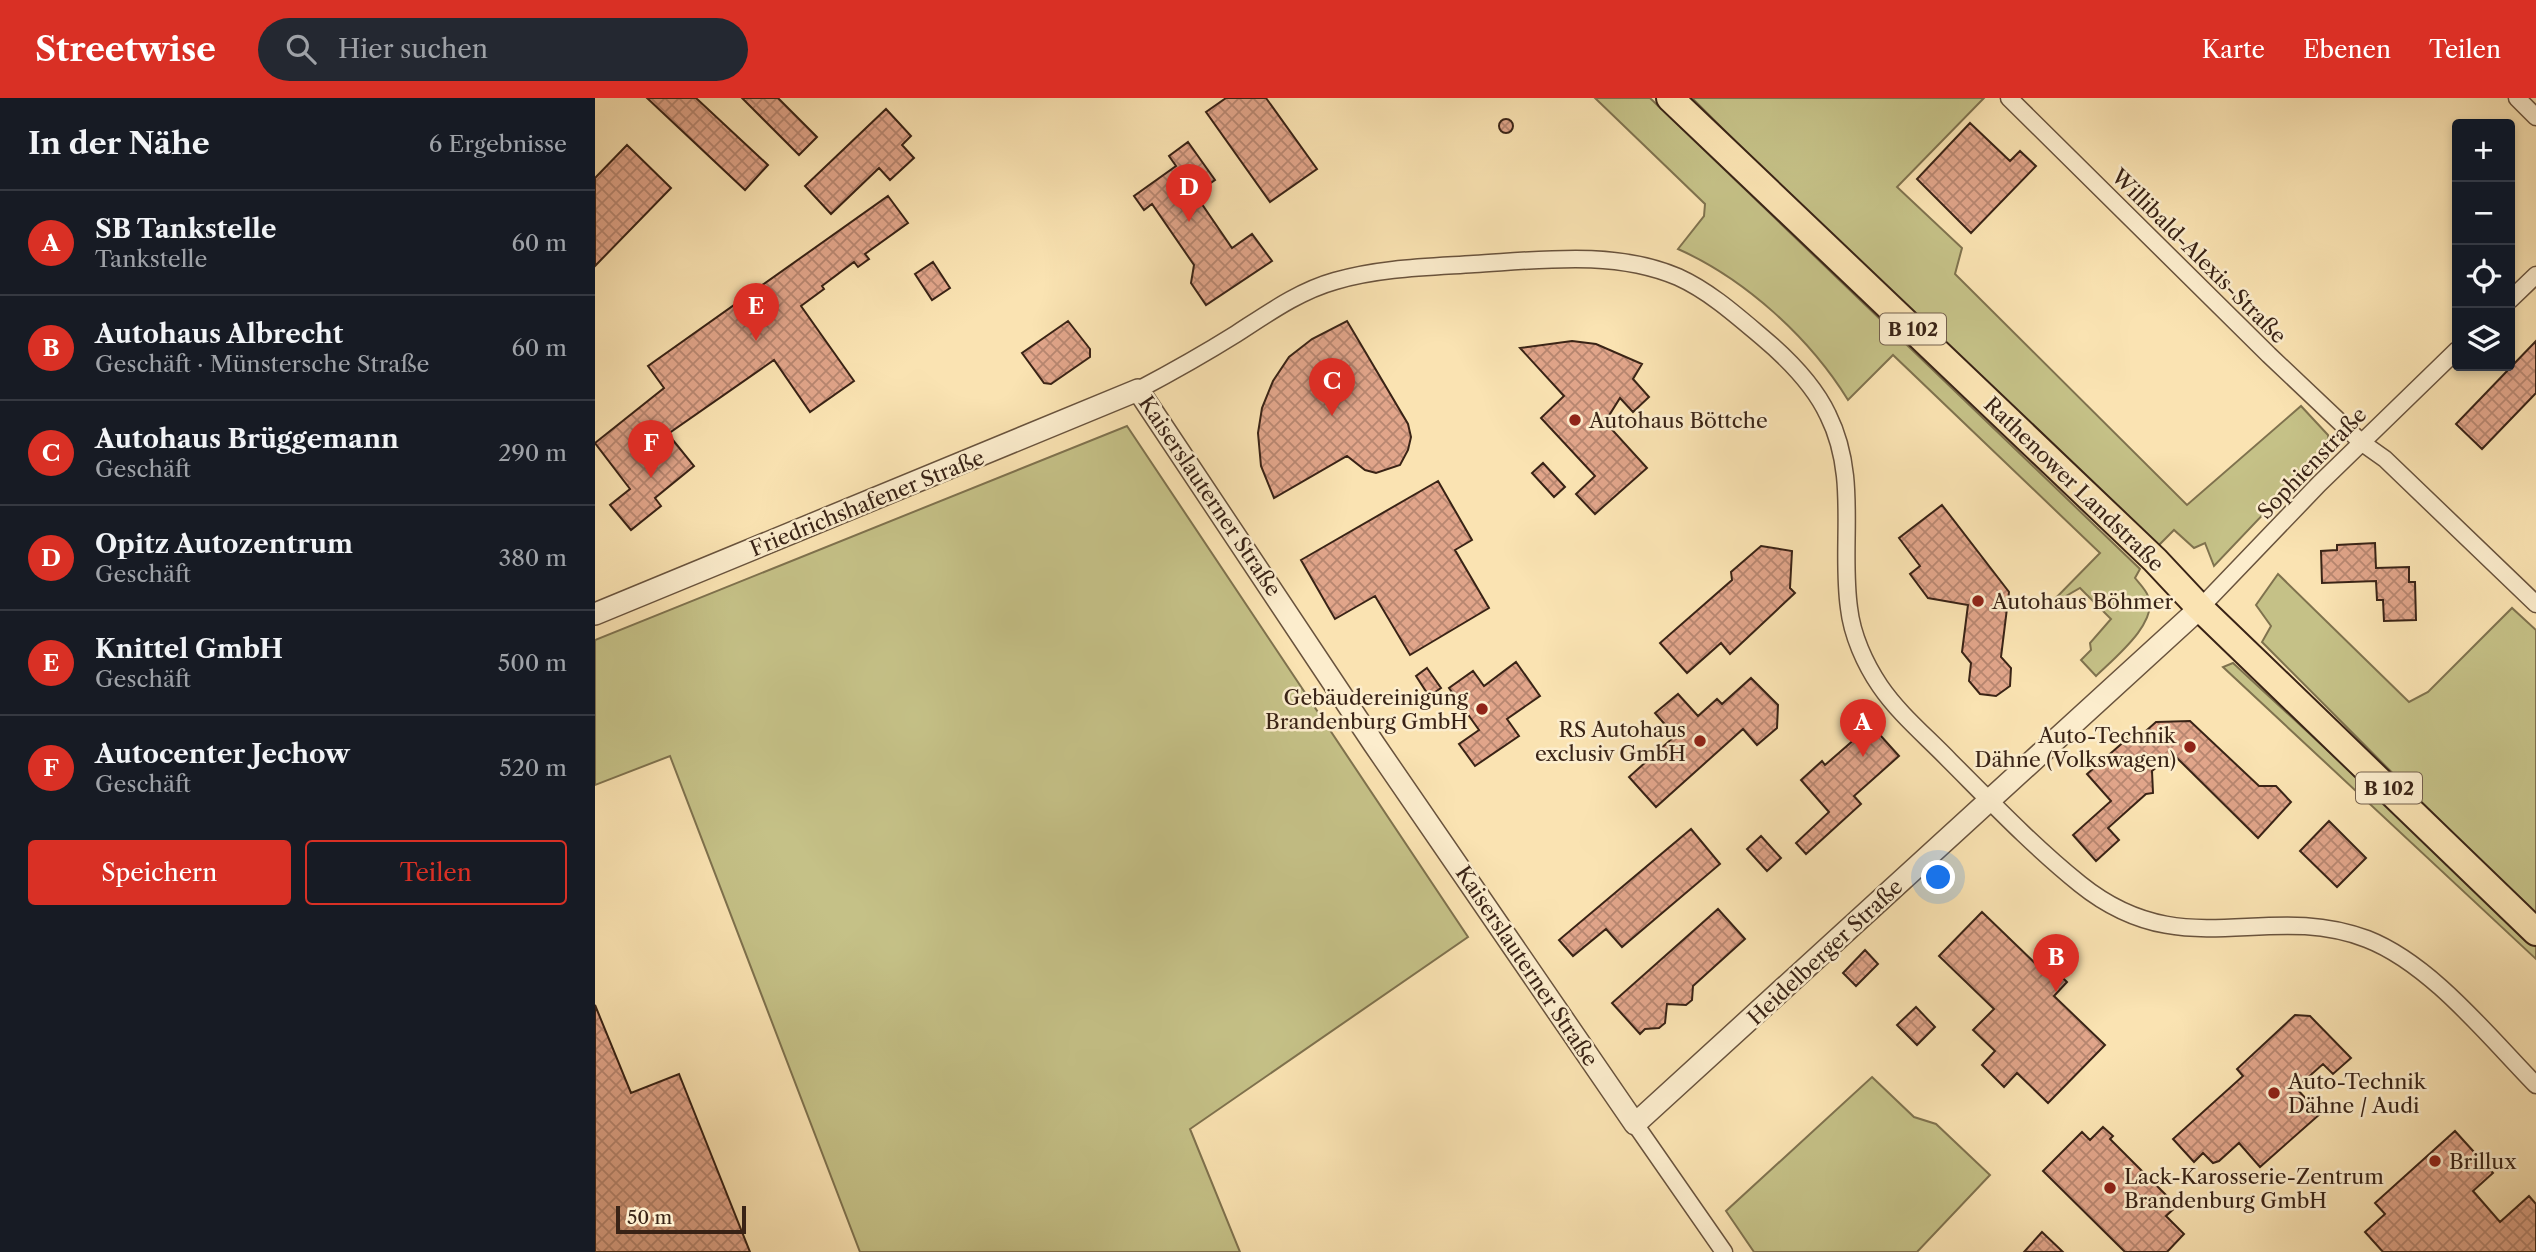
<!DOCTYPE html>
<html lang="de">
<meta charset="utf-8">
<style>
:root{--surface:#171b24;--page:#242831;--text:#f1f3f6;--muted:#9ea1a6;--line:#363941;--accent:#d93025}
body{margin:0;font-family:"Libre Caslon Text",serif;background:var(--page);color:var(--text)}
.controls{position:absolute;right:21px;top:21px;display:grid;overflow:hidden;border-radius:7px;box-shadow:0 4px 10px #0003}
.controls button{width:63px;height:63px;display:grid;place-items:center;padding:0;border:0;border-bottom:2px solid var(--line);background:var(--surface);color:var(--text);font:35px sans-serif}
.scale{position:absolute;left:21px;bottom:18px;width:130px;box-sizing:border-box;padding-left:7px;border:4px solid #392316;border-top:0;font-size:19px;line-height:24px;white-space:nowrap;color:#392316;-webkit-text-stroke:5px #fcedcd;paint-order:stroke}
.you{position:absolute;left:1344px;top:780px;width:24px;height:24px;margin:-18px;border:5px solid #fff;border-radius:50%;background:#1a73e8;box-shadow:0 0 0 10px #1a73e833}
.badge{display:grid;place-items:center;width:46px;height:46px;border-radius:50%;background:var(--accent);color:#fff;font-size:23px;font-weight:700}
.pin{position:absolute;translate:-50% -58px;filter:drop-shadow(0 2px 4px #0008)}
.pin::after{content:'';position:absolute;top:37px;width:24px;height:21px;background:inherit;clip-path:polygon(0 0,100% 0,50% 100%)}
.list{margin:0;padding:0;list-style:none}
h2{display:flex;justify-content:space-between;align-items:center;height:91px;margin:0;padding:0 28px;font-size:30px}
h2 small{font-size:23px;font-weight:400;color:var(--muted)}
.list li{display:grid;grid-template-columns:46px 1fr auto;gap:21px;align-items:center;box-sizing:border-box;height:105px;padding:0 28px;border-top:2px solid var(--line)}
.list b{display:block;font-size:26px;white-space:nowrap}
.list p{margin:0;font-size:23px;white-space:nowrap;color:var(--muted)}
.list em{font-size:23px;font-style:normal;color:var(--muted)}
.actions{display:flex;gap:14px;padding:21px 28px}
.actions a{flex:1;padding:16px 0;border:2px solid var(--accent);border-radius:7px;text-align:center;font-size:24px;color:var(--accent)}
.actions .main{background:var(--accent);color:#fff}
.icon{flex:none;width:38px;height:38px;fill:none;stroke:currentColor;stroke-width:2;stroke-linecap:round;stroke-linejoin:round}
.map{position:relative;flex:none;width:1941px;height:1154px;overflow:hidden}
header{display:flex;align-items:center;gap:42px;box-sizing:border-box;height:98px;padding:0 35px;background:var(--accent);color:#fff}
header strong{font-size:33px}
nav{display:flex;gap:38px;margin-inline-start:auto;font-size:24px}
.search{width:490px;height:63px;background:var(--page);display:flex;align-items:center;gap:18px;box-sizing:border-box;padding:0 24px;border-radius:38px;color:var(--muted);font-size:26px}
main{display:flex}
aside{flex:1;background:var(--surface)}
.map>svg:first-child{display:block}
.green{fill:#c5c187;stroke:#7f724e;stroke-width:2}
.building{fill:url(#building-cross-hatch);stroke:#392316;stroke-width:2}
.lines{fill:none;stroke-linecap:round;stroke-linejoin:round}
.minor-casing{stroke:#69533d;stroke-width:19}
.tertiary-casing{stroke:#69533d;stroke-width:24}
.primary-casing{stroke:#392316;stroke-width:30}
.minor{stroke:#fcedcd;stroke-width:16}
.tertiary{stroke:#fcedcd;stroke-width:21}
.primary{stroke:#fae3b2;stroke-width:26}
.poi-dot{fill:#8f2418;stroke:#fcedcd;stroke-width:2.5}
.labels{text-anchor:middle;dominant-baseline:central;stroke-width:5;stroke-linejoin:round;paint-order:stroke}
.shield{fill:#fcedcd;stroke:#74604d;stroke-width:2}
.shield-label{font-size:19px;font-weight:bold;fill:#392316}
.street-label{font-size:21px;fill:#392316;stroke:#fcedcd}
.poi-label{font-size:21px;fill:#392316;stroke:#fcedcd;text-anchor:start}
</style>
<header>
<strong>Streetwise</strong>
<div class="search"><svg class="icon" aria-label="search" viewBox="0 0 24 24"><circle cx="10" cy="10" r="6"/><path d="M15 15l6 6"/></svg>Hier suchen</div>
<nav><a>Karte</a><a>Ebenen</a><a>Teilen</a></nav>
</header>
<main>
<aside>
<h2>In der Nähe<small>6 Ergebnisse</small></h2>
<ul class="list">
<li><span class="badge">A</span><div><b>SB Tankstelle</b><p>Tankstelle</p></div><em>60 m</em></li>
<li><span class="badge">B</span><div><b>Autohaus Albrecht</b><p>Geschäft · Münstersche Straße</p></div><em>60 m</em></li>
<li><span class="badge">C</span><div><b>Autohaus Brüggemann</b><p>Geschäft</p></div><em>290 m</em></li>
<li><span class="badge">D</span><div><b>Opitz Autozentrum</b><p>Geschäft</p></div><em>380 m</em></li>
<li><span class="badge">E</span><div><b>Knittel GmbH</b><p>Geschäft</p></div><em>500 m</em></li>
<li><span class="badge">F</span><div><b>Autocenter Jechow</b><p>Geschäft</p></div><em>520 m</em></li>
</ul>
<div class="actions"><a class="main">Speichern</a><a>Teilen</a></div>
</aside>
<div class="map">
<svg width="1941" height="1154" viewBox="0 0 1941 1154">
<defs>
<pattern id="building-cross-hatch" width="8" height="8" patternUnits="userSpaceOnUse" patternTransform="scale(1.75)"><rect width="8" height="8" fill="#e1a58a"/><path d="M0 0l8 8M0 8l8-8" fill="none" stroke="#b78670"/></pattern>
</defs>
<rect width="100%" height="100%" fill="#fae3b2"/>
<filter id="stains"><feTurbulence type="fractalNoise" baseFrequency=".00286" numOctaves="4"/><feColorMatrix values="0 0 0 0 .2 0 0 0 0 .09 0 0 0 0 .02 0 0 0 .5 -.17"/></filter>
<radialGradient id="worn" r=".72"><stop offset=".6" stop-color="#630" stop-opacity="0"/><stop offset="1" stop-color="#630" stop-opacity=".3"/></radialGradient>
<!-- green -->
<path class="green" d="M1000,0H1055L1545,471L1540,480C1544,485 1551,492 1553,498C1565,524 1517,562 1501,578L1486,562L1496,552L1495,545L1516,521L1485,490L1452,509L1505,455L1298,257L1253,302C1214,239 1150,181 1083,151L1109,118L1110,106Z
M1097,0H1389L1302,89L1367,150L1360,176L1592,407L1706,308L1733,337L1735,353L1715,367L1619,468L1610,445L1599,450L1579,432L1561,450L1318,220Z
M532,328L873,839L595,1031L645,1154H265L75,658L0,687V542Z
M1683,476L1814,604L1833,594L1917,510L1941,532V819L1667,544L1676,528L1661,507Z
M1638,565L1874,783L1941,849V861L1628,569Z
M1277,979L1319,1019L1341,1026L1395,1077L1322,1154H1159L1131,1113Z"/>
<!-- building -->
<path class="building" d="M52,0H101L173,67L150,92Z
M147,0H183L222,39L204,57Z
M631,0H671L722,71L675,104L611,14Z
M291,11L316,38L307,47L319,60L295,82L284,70L236,116L210,88Z
M904 28a7 7 0 1 1 14 0a7 7 0 1 1-14 0Z
M1375,25L1415,63L1425,53L1441,68L1376,135L1322,81Z
M593,44L620,82L600,96L637,150L657,136L677,163L611,207L596,185L599,167L557,106L549,112L539,98L581,68L574,58Z
M32,47L76,90L0,168V80Z
M293,98L313,125L270,156L274,161L263,169L259,164L227,188L229,191L206,208L259,283L215,314L179,262L73,336L99,368L60,400L66,408L36,432L15,407L35,391L0,345L69,290L53,268Z
M338,164L355,190L337,202L320,176Z
M473,223L495,251V259L456,286L449,285L427,255Z
M752,223L813,326L816,339L813,352L805,367L781,375L770,372L752,358L679,400L666,368L663,335L667,310L678,283L694,259L717,241Z
M977,243L1001,246L1047,266L1038,281L1054,299L1038,314L1025,300L1010,324L1052,370L1000,416L981,396L1000,378L946,320L969,298L925,250Z
M1941,243V295L1887,351L1861,326Z
M948,365L970,389L959,399L937,375Z
M843,383L877,442L860,452L894,510L815,557L780,498L740,521L706,462Z
M1347,407L1414,494L1406,559L1416,570L1415,588L1401,598L1385,596L1374,583L1376,565L1367,554L1373,507L1333,500L1315,476L1325,468L1304,440Z
M1780,445L1781,470L1814,469V484H1820L1821,522L1789,523L1788,502H1782L1781,483L1727,485L1726,453L1742,452V447Z
M1166,448L1197,453L1195,490L1200,495L1135,556L1126,545L1092,575L1065,545L1137,482L1136,474Z
M921,564L945,598L912,621L924,638L880,668L864,646L884,632L854,590L878,573L889,588Z
M832,570L846,590L834,598L821,578Z
M1156,580L1183,607L1182,630L1162,647L1148,631L1061,709L1034,679L1080,638L1060,615L1083,596L1103,618L1122,601L1127,606Z
M1595,623L1664,688H1681L1696,704L1663,740L1582,660L1572,661L1557,673L1558,695L1551,696L1513,730L1524,742L1501,763L1478,737L1516,703L1492,676L1532,641L1543,640L1561,624Z
M1276,627L1304,658L1259,698L1266,706L1211,756L1201,745L1234,714L1206,682L1227,663L1230,667Z
M1734,723L1771,760L1742,789L1705,753Z
M1096,731L1125,766L1027,849L1011,831L978,858L964,842Z
M1166,738L1186,760L1172,773L1152,751Z
M1123,811L1150,841L1098,888L1097,902L1091,907L1072,906L1070,925L1064,930L1050,931L1045,936L1017,905Z
M1387,814L1440,865L1446,859L1472,884L1459,898L1510,947L1453,1005L1422,975L1409,989L1387,967L1400,953L1378,932L1399,911L1344,858Z
M1270,852L1283,866L1261,888L1248,875Z
M0,907L36,995L84,976L155,1154H0Z
M1321,909L1340,929L1322,947L1302,927Z
M1700,917L1715,918L1756,960L1738,976L1728,966L1701,990L1725,1016L1665,1069L1644,1045L1624,1063L1618,1065L1608,1055L1599,1064L1578,1041L1648,978L1642,971Z
M1508,1029L1518,1038L1515,1041L1582,1108L1571,1118L1589,1136L1572,1154H1530L1448,1073L1487,1034L1495,1042Z
M1860,1033L1898,1075L1878,1093L1905,1124L1934,1098L1941,1106V1154H1788L1770,1134L1790,1116L1780,1105Z
M1447,1134L1468,1154H1429Z"/>
<g class="lines">
<!-- minor casing -->
<g class="minor-casing">
<path id="minor" d="M1414,0L1674,257L1766,344L1790,361L1941,506
M1922,0L1941,19
M1915,202L1941,177
M543,292C577,274 609,256 641,236C672,216 704,193 740,183C784,170 833,169 879,166C946,162 1020,152 1083,179C1114,193 1141,217 1167,239C1192,260 1219,287 1233,317C1264,379 1245,445 1254,510C1257,537 1270,566 1285,588C1304,616 1332,639 1355,663C1397,705 1439,749 1485,786C1588,869 1669,802 1772,841C1836,866 1893,938 1941,987
M1605,510L1724,386L1862,252
M1040,1026L1129,1154"/>
</g>
<!-- tertiary casing -->
<g class="tertiary-casing">
<path id="tertiary" d="M0,516L543,292L779,646L1040,1026L1605,510"/>
</g>
<!-- primary casing -->
<g class="primary-casing">
<path id="primary" d="M1075,0L1560,462L1605,510L1941,834"/>
</g>
<!-- minor -->
<use href="#minor" class="minor"/>
<!-- tertiary -->
<use href="#tertiary" class="tertiary"/>
<!-- primary -->
<use href="#primary" class="primary"/>
</g>
<!-- markers -->
<g class="poi-dot">
<circle cx="980" cy="322" r="7"/>
<circle cx="1383" cy="503" r="7"/>
<circle cx="887" cy="611" r="7"/>
<circle cx="1105" cy="643" r="7"/>
<circle cx="1595" cy="649" r="7"/>
<circle cx="1679" cy="995" r="7"/>
<circle cx="1840" cy="1063" r="7"/>
<circle cx="1515" cy="1090" r="7"/>
</g>
<g class="labels">
<!-- shield labels -->
<g class="shield">
<rect x="1285" y="215.5" width="66" height="31" rx="5"/>
<rect x="1761" y="674.5" width="66" height="31" rx="5"/>
</g>
<g class="shield-label">
<text x="1318" y="231">B 102</text>
<text x="1794" y="690">B 102</text>
</g>
<!-- street labels -->
<g class="street-label">
<text transform="translate(1604 158) rotate(45)">Willibald-Alexis-Straße</text>
<text transform="translate(1717 365) rotate(-46)">Sophienstraße</text>
<text transform="translate(1479 386) rotate(44)">Rathenower Landstraße</text>
<text transform="translate(615 398) rotate(56)">Kaiserslauterner Straße</text>
<text transform="translate(272 405) rotate(-22)">Friedrichshafener Straße</text>
<text transform="translate(1230 854) rotate(-43)">Heidelberger Straße</text>
<text transform="translate(932 868) rotate(56)">Kaiserslauterner Straße</text>
</g>
<!-- poi labels -->
<g class="poi-label">
<text x="994" y="322">Autohaus Böttche</text>
<text x="1397" y="503">Autohaus Böhmer</text>
<text x="873" y="599" text-anchor="end">Gebäudereinigung<tspan x="873" dy="24">Brandenburg GmbH</tspan></text>
<text x="1091" y="631" text-anchor="end">RS Autohaus<tspan x="1091" dy="24">exclusiv GmbH</tspan></text>
<text x="1581" y="637" text-anchor="end">Auto-Technik<tspan x="1581" dy="24">Dähne (Volkswagen)</tspan></text>
<text x="1693" y="983">Auto-Technik<tspan x="1693" dy="24">Dähne / Audi</tspan></text>
<text x="1854" y="1063">Brillux</text>
<text x="1529" y="1078">Lack-Karosserie-Zentrum<tspan x="1529" dy="24">Brandenburg GmbH</tspan></text>
</g>
</g>
<rect width="100%" height="100%" filter="url(#stains)"/>
<rect width="100%" height="100%" fill="url(#worn)"/>
</svg>
<div class="controls">
<button>+</button>
<button>−</button>
<button><svg class="icon" aria-label="locate" viewBox="0 0 24 24"><circle cx="12" cy="12" r="6"/><path d="M12 2v4M12 18v4M2 12h4M18 12h4"/></svg></button>
<button><svg class="icon" aria-label="layers" viewBox="0 0 24 24"><path d="M12 4l9 5-9 5-9-5zM3 14l9 5 9-5"/></svg></button>
</div>
<div class="scale">50 m</div>
<div class="you"></div>
<div class="pin badge" style="left:1268px;top:659px">A</div>
<div class="pin badge" style="left:1461px;top:894px">B</div>
<div class="pin badge" style="left:737px;top:318px">C</div>
<div class="pin badge" style="left:594px;top:124px">D</div>
<div class="pin badge" style="left:161px;top:243px">E</div>
<div class="pin badge" style="left:56px;top:380px">F</div>
</div>
</main>
